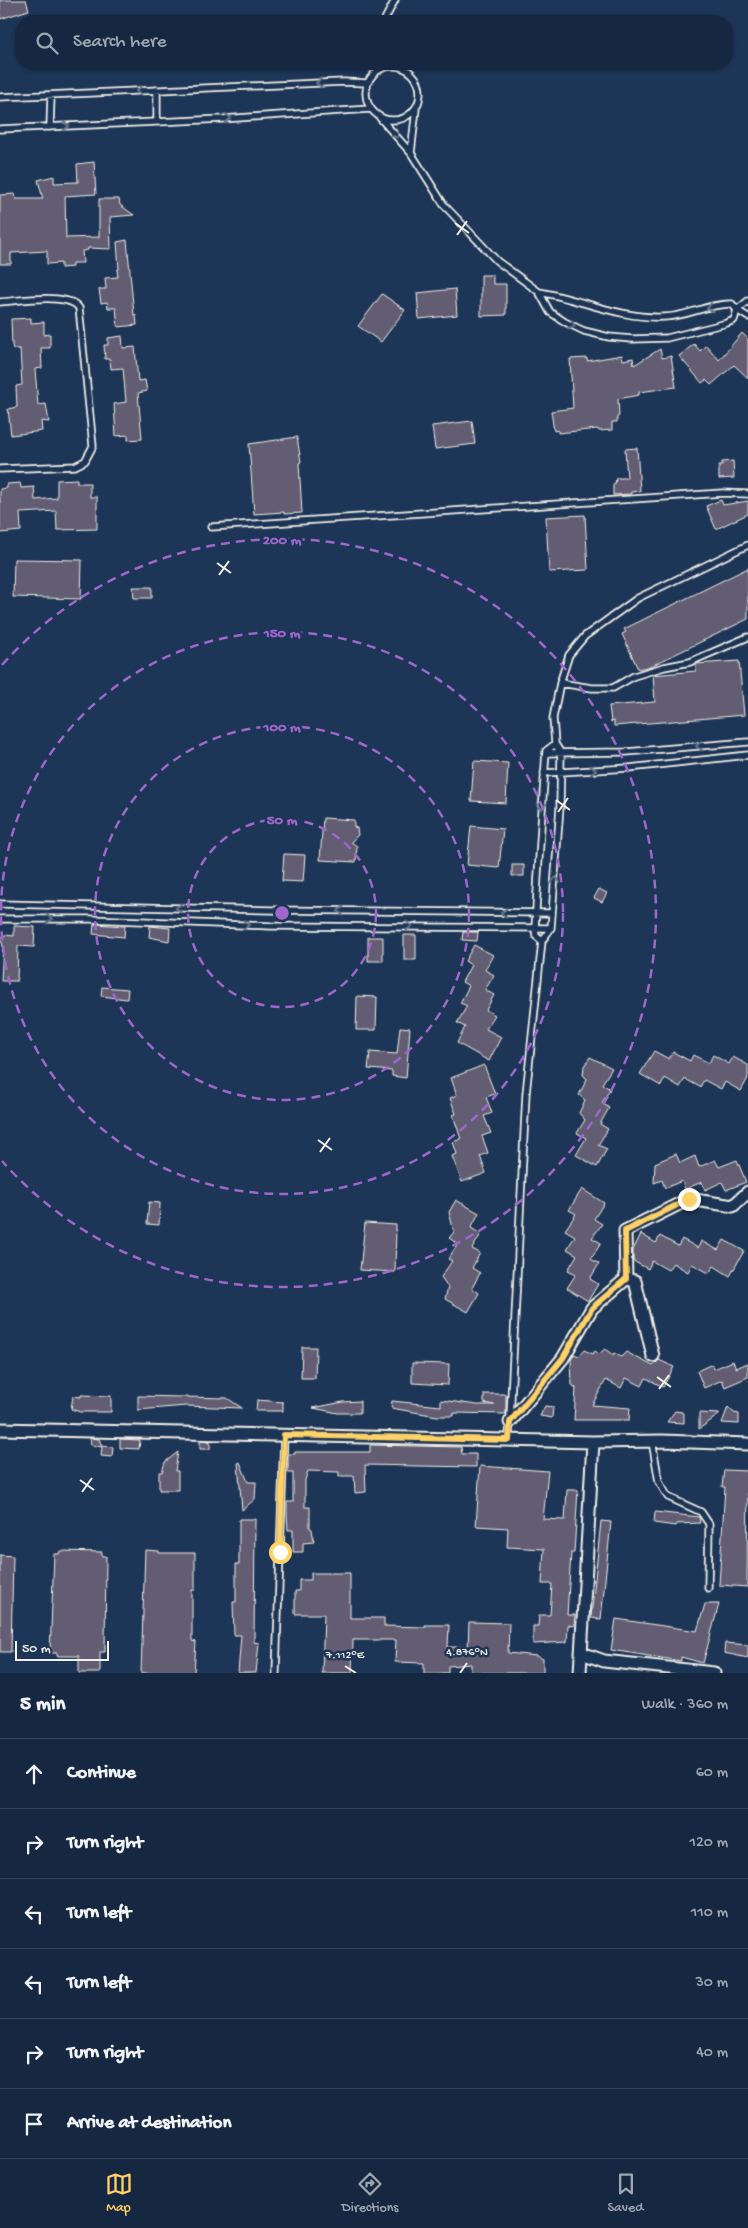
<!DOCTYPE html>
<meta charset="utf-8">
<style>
:root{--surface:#162841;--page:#1f3048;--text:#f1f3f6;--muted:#9ea6b1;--line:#35445a;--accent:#ffd166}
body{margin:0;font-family:"Gochi Hand",sans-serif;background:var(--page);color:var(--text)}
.scale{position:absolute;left:15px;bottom:12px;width:94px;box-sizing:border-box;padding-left:5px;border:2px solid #f4f1e8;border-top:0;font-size:14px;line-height:18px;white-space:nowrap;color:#f4f1e8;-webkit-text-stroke:4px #1d3557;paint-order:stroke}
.stop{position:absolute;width:15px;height:15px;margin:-11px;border:4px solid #ffd166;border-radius:50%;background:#fff}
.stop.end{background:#ffd166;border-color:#fff;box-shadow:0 1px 5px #0008}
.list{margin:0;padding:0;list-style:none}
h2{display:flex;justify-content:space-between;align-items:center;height:65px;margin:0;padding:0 20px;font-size:21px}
h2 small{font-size:16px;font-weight:400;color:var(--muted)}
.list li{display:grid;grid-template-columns:32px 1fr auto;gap:15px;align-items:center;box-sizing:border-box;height:70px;padding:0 20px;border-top:1px solid var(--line)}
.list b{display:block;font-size:19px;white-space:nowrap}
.list em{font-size:16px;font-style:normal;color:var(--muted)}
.icon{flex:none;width:28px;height:28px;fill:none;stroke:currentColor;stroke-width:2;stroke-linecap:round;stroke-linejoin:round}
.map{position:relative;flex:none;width:748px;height:1673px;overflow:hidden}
.search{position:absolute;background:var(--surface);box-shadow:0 1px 4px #0004;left:15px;right:15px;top:15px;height:55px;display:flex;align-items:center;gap:12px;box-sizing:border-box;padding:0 18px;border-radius:20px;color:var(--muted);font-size:19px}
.sheet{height:485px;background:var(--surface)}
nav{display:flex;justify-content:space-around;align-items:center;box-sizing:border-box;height:70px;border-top:1px solid var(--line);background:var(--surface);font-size:14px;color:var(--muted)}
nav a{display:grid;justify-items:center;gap:2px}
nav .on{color:var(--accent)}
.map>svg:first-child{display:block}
.building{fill:#625d72;stroke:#f4f1e8}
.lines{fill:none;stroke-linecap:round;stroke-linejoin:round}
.service-casing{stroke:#f4f1e8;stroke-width:9}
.minor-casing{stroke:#f4f1e8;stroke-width:15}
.service{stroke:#1d3557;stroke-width:5.5}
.minor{stroke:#1d3557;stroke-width:11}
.oneway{stroke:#68778a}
.route{stroke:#ffd166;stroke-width:6}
.ticks{fill:none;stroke:#f4f1e8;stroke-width:2}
.ring{fill:none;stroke:#9f67cb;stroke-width:2.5;stroke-dasharray:9 6}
.ticks-label{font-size:12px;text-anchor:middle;fill:#f4f1e8;stroke:#1d3557;stroke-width:5;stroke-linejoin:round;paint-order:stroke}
.centre{fill:#9f67cb;stroke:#1d3557;stroke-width:2.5}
.ring-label{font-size:15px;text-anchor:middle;font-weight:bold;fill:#9f67cb;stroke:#1d3557;stroke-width:5;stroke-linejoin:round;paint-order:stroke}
</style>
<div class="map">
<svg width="748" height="1673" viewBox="0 0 748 1673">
<rect width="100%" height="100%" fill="#1d3557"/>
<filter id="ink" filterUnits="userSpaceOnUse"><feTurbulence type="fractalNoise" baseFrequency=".02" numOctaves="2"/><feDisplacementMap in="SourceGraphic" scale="10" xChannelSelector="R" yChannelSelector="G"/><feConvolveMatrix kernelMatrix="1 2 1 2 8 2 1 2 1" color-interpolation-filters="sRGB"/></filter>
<g filter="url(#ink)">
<!-- building -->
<path class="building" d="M0,0H26L29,10L0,19Z
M94,162L96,194L65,196L66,238L99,237V199H119L120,205L134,215L110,217L111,249L88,248V250L82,251L83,263H72V267L61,268V263L47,264V251L11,253V264H0V195L15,194L16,199H43L38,180L54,176V183L78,182L77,164Z
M127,240L134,315H136L137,325L118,327L116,308H108L107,302L101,303L99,289H106L105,278L118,277L117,270L119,269L117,242Z
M481,275H493V284H506V315L481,316Z
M455,289L457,315L419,319L417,293Z
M382,294L405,310L381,342L358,326Z
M31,318V323L44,322V335L50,334V348H41L42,368L35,369L38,405L46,404L49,422L41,421L42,431L11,435L8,409L17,407L16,386L22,385L20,349H13L12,345L11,319Z
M742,333L748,339V378L734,365L711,385L706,380L702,383L679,356L694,344L700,351L706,345L719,360Z
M122,336L123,348L135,347L138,381L145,380L147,391L138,393L142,439L128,440V435L116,436L114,404L126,402L123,368L111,369L110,359H105L104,345H108V338Z
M660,349L662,358L671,356L676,387L639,392V395L618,399L619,416L617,417V422H612V430L599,431L598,429L558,433V430L554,431L551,411L573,408L570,359L587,358V361L622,355L623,360L633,358L634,365Z
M472,421L475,444L435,449L432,426Z
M297,437L301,462L299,463L302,513L284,514V512L254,514L249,444Z
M637,448L640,491L631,492V494L613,495V484H615L616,478H627L625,449Z
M733,461L734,478L719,479V465H722V462Z
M77,479V483H90V497H97V529L57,530L56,511L20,513L21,531L0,533V489L7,488V484L20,483L21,488L34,487L35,500L57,498V480Z
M721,500L723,505L748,501V514L716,529L706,506Z
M585,515L588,570L549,572L546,517Z
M14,559L82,560L81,599L13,597Z
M748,568V619L651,666L638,669L622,634L626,632L624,629Z
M133,587H152V598H134Z
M739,661L744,715L614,726V721L611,722L609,706L655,702L653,675L696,671V664Z
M474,761L508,763L506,803L471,801Z
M323,818L354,820V827L357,828L358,835L351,842L357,846L356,862L320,860Z
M471,826L503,829L499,868L467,865Z
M284,854L305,855L303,882L282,881Z
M512,865H524V876H512Z
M599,889L607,893L602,902L594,898Z
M94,924L125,926L124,937L93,934Z
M14,926L35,927L34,947L18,946L17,981H1L3,945L0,939L4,935L14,936Z
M150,926L170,928L169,941L149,937Z
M463,932H478L477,941L462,940Z
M404,935H416V960H404Z
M368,937H383V961H368Z
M474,945L493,955L485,970L494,975L485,990L494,995L486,1010L495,1015L486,1029L501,1037L489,1061L457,1043L465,1027L457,1023L467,1006L460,1003L469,986L462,982L471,965L465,961Z
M102,987L128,989L127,999L101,996Z
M357,996L377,997L376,1030H356Z
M400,1027L410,1028L406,1078L392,1076V1071L368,1069L370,1052L397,1054Z
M654,1051L669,1059L673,1052L690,1061L693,1055L709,1063L713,1055L729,1064L733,1057L748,1065V1078L741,1091L725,1082L721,1089L704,1080L700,1087L685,1079L680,1087L665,1078L661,1086L640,1074Z
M590,1057L612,1068L602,1084L610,1089L602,1103L609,1108L600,1124L608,1129L598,1145L607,1149L597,1167L576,1155L586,1138L577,1133L585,1120L579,1113L585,1100L579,1095L587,1079L583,1075L584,1066Z
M484,1065L495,1094L486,1097L492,1113L484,1116L491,1133L482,1136L488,1153L480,1156L486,1173L462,1182L452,1156L457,1154L453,1142L461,1139L453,1115L456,1114L450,1098L457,1095L451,1078Z
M676,1154L680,1163L695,1156L699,1167L715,1160L719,1167L737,1160L746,1182L726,1190L722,1182L705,1190L702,1182L685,1189L682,1181L665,1188L662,1180L654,1183L655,1163Z
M582,1189L604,1203L594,1219L602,1224L592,1238L601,1243L591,1259L599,1264L590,1279L598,1284L588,1301L567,1288L576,1274L568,1270L577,1255L567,1249L575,1236L565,1230L576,1214L569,1210Z
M456,1200L479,1213L471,1228L481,1234L472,1249L480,1253L472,1268L480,1273L472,1288L479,1293L468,1312L445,1299L448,1287L441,1277L452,1261L448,1259L458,1244L449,1238L454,1232L449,1212Z
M149,1202L160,1203L159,1225L147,1224Z
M365,1223L396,1225L395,1272L360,1270Z
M641,1234L656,1243L660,1236L678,1246L682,1239L698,1248L701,1241L718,1250L724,1240L744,1251L730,1276L714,1266L709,1273L692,1264L688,1272L673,1263L668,1270L652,1261L648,1269L633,1261V1250Z
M302,1347H316L315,1378H301Z
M605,1349L613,1355L614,1353L621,1357L626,1352L653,1366L659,1360L674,1367L663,1387L646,1378L642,1386L626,1378L621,1388L606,1380L592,1405L630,1408L629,1420H574L576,1388L572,1385L571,1360L574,1354L579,1356L584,1350L593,1354L595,1351L599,1354Z
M733,1361L736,1368L748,1363V1377L725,1387L722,1380L704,1388L697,1371L712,1364L714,1369Z
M412,1363L449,1364L448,1385L412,1383Z
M484,1394H506V1414L454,1413V1416H437L391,1408L392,1401L441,1406V1400L477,1405H495L484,1403Z
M81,1395L111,1396V1412H80L71,1409L73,1396L81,1397Z
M138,1396L227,1398L242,1408L186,1406L138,1410Z
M257,1400L283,1402V1411H256Z
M360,1401V1413H338L313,1408L343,1402Z
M545,1406L553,1407L552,1418L540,1416Z
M728,1407L734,1413L739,1414V1424L722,1423Z
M675,1411L682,1412L684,1416V1423L667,1422Z
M699,1413L720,1414L699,1429Z
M90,1438L99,1439L102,1446L113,1447L112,1457L101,1456L102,1447L91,1445Z
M120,1439L140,1440L139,1449L120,1448Z
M200,1441H210V1449H200Z
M370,1445L461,1447L462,1454H476V1467L365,1465L366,1492L355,1493L354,1476H339V1472L308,1471L305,1480V1507H310V1528L312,1529L314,1542L303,1543V1552H293V1530H288L287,1515V1502H293V1473H288V1454H295V1452H370Z
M178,1452L175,1471H178V1490H159V1472H162L165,1462Z
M240,1462L248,1482H256L255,1499L242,1510L238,1463Z
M480,1466L548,1471L543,1519L565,1520L567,1490H578L574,1553H571L567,1615H575L574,1626L568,1625L567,1642L533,1644V1626H538L539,1615H550L552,1584H542L544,1549L507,1547L508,1528L476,1526Z
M724,1470L748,1471L747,1587L719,1585L725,1487H722Z
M655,1512L699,1517L700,1523L677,1524L676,1526L654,1523Z
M239,1519H255L254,1642L259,1643L256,1673H238L241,1635H234L233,1602H236V1564H239Z
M601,1521L611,1522L601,1619L591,1618Z
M145,1550L159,1551V1553H195V1590H192V1641L196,1642L194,1673H141Z
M60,1551L102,1552V1556H106L105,1652H100V1673H79V1656H57V1653H50L54,1554H59Z
M0,1555L13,1556L11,1652H0Z
M311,1573H350V1618H384V1626L425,1627V1625H449L448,1647H468L469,1622L509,1623L508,1653L537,1656L543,1659V1673H471V1664L448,1666V1673H424V1663L395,1662L396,1640H353L352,1673H322L324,1614H295V1591H299V1580H311Z
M705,1604H719L703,1663L681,1657V1661L611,1650L616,1619L697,1631Z
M725,1643L748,1645V1658L724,1653Z"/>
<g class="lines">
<!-- service casing -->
<g class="service-casing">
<path id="service" d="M384,21L395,0
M366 93a27 27 0 1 1 54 0a27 27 0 1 1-54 0Z
M157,90V122
M0,97L343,82L367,83
M380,118L411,153L444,205L497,261L539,292L550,312L565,322L584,331L609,337L632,339L667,338L727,323L734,320L737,310L732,304C709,303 687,317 664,317C620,319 581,299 539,292
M50,127L51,96
M0,129L223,119L370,109
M411,153L416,109
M748,301L737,310L748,317
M0,302C18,301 69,292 79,308L93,446L85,461L75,466L0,469
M211,527L723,493L748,494
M560,683L592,688H613L634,676L664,667L690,662L748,637
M546,753L626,752L748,742
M544,773L629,768L748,755
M0,904L271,910L552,913
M0,919H90L271,926L551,928
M542,941L536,936L535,929C538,869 542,810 546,751L555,744
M509,1439L526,1094L542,941L551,928L560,807L561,753L555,744L553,718L560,683L569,655L585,636L638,598L748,545
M652,1441L659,1482L668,1497L701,1512L709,1524L708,1588
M276,1673L284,1435"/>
</g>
<!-- minor casing -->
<g class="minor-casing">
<path id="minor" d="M626,1279L635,1281L653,1356
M510,1422L563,1358L592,1308L626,1279L625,1231L689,1199L733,1206L748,1192
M0,1429L593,1442L662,1441L748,1444
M582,1653L604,1661L714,1673
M580,1673L593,1442"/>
</g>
<!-- service -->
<use href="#service" class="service"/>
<!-- minor -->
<use href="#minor" class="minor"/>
</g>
<!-- one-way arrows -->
<defs><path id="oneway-chevron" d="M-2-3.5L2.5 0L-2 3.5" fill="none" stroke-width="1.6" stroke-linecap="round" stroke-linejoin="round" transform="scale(1.25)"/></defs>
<g class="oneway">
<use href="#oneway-chevron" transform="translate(319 83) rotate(177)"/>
<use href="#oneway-chevron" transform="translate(139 91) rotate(177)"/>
<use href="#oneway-chevron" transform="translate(228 118) rotate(-4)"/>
<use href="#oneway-chevron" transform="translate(66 126) rotate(-2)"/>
<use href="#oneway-chevron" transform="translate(396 135) rotate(49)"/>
<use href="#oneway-chevron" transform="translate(710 308) rotate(163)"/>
<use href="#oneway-chevron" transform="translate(572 325) rotate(23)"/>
<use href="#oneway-chevron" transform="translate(699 746) rotate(175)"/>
<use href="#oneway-chevron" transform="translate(593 770) rotate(-4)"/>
<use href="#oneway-chevron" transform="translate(542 806) rotate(92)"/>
<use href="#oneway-chevron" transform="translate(556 880) rotate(-85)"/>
<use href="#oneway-chevron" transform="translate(179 908) rotate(-179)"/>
<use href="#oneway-chevron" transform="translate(341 911) rotate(-179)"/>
<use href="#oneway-chevron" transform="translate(504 913) rotate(-180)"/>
<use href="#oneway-chevron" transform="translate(49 919)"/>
<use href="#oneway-chevron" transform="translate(246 925) rotate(2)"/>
<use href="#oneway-chevron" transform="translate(409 926)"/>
</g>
</g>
<g class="lines" filter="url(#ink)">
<!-- route -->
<path class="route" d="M280,1552L284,1435L509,1440L510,1422L563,1358L592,1308L626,1279L625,1231L689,1199"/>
</g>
<!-- ticks -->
<path class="ticks" d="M455,223L469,233M457,235L467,221M217,563L231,573M219,575L229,561M556,800L570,810M558,812L568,798M318,1140L332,1150M320,1152L330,1138M657,1377L671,1387M659,1389L669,1375M80,1480L94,1490M82,1492L92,1478M345,1666L356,1673M460,1673L467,1663"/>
<!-- distance rings -->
<g class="ring">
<circle cx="282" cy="913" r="94"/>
<circle cx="282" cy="913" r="187"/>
<circle cx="282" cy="913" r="281"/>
<path d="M2 665A374 374 0 1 1 2 1161"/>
</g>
<g class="ticks-label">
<text x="467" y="1655">4.876°N</text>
<text x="345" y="1658">7.112°E</text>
</g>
<circle cx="282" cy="913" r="8" class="centre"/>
<g class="ring-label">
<text x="282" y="544">200 m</text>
<text x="282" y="637">150 m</text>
<text x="282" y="731">100 m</text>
<text x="282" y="824">50 m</text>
</g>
</svg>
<div class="scale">50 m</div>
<div class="stop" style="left:280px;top:1552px"></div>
<div class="stop end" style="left:689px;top:1199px"></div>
<div class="search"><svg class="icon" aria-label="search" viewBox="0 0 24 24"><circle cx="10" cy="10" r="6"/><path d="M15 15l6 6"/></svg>Search here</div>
</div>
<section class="sheet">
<h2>5 min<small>Walk · 360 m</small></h2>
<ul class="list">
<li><svg class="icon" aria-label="ahead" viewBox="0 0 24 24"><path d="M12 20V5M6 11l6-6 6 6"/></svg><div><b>Continue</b></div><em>60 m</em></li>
<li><svg class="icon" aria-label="right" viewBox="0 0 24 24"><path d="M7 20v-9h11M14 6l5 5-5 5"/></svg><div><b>Turn right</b></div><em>120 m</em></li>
<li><svg class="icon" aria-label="left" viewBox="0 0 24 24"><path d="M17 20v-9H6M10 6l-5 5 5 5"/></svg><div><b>Turn left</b></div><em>110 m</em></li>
<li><svg class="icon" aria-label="left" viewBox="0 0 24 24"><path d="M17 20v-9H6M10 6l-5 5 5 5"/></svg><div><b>Turn left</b></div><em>30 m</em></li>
<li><svg class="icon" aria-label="right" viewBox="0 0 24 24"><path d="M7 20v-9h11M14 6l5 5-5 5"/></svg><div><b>Turn right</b></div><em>40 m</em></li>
<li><svg class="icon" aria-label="arrive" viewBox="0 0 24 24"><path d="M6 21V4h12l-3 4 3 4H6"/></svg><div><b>Arrive at destination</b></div></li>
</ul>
</section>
<nav>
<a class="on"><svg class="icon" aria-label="map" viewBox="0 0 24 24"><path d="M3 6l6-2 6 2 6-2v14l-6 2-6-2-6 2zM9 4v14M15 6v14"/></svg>Map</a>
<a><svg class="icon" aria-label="directions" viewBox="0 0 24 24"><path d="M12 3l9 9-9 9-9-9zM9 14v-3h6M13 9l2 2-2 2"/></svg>Directions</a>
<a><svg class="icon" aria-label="saved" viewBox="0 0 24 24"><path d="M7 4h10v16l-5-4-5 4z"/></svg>Saved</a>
</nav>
